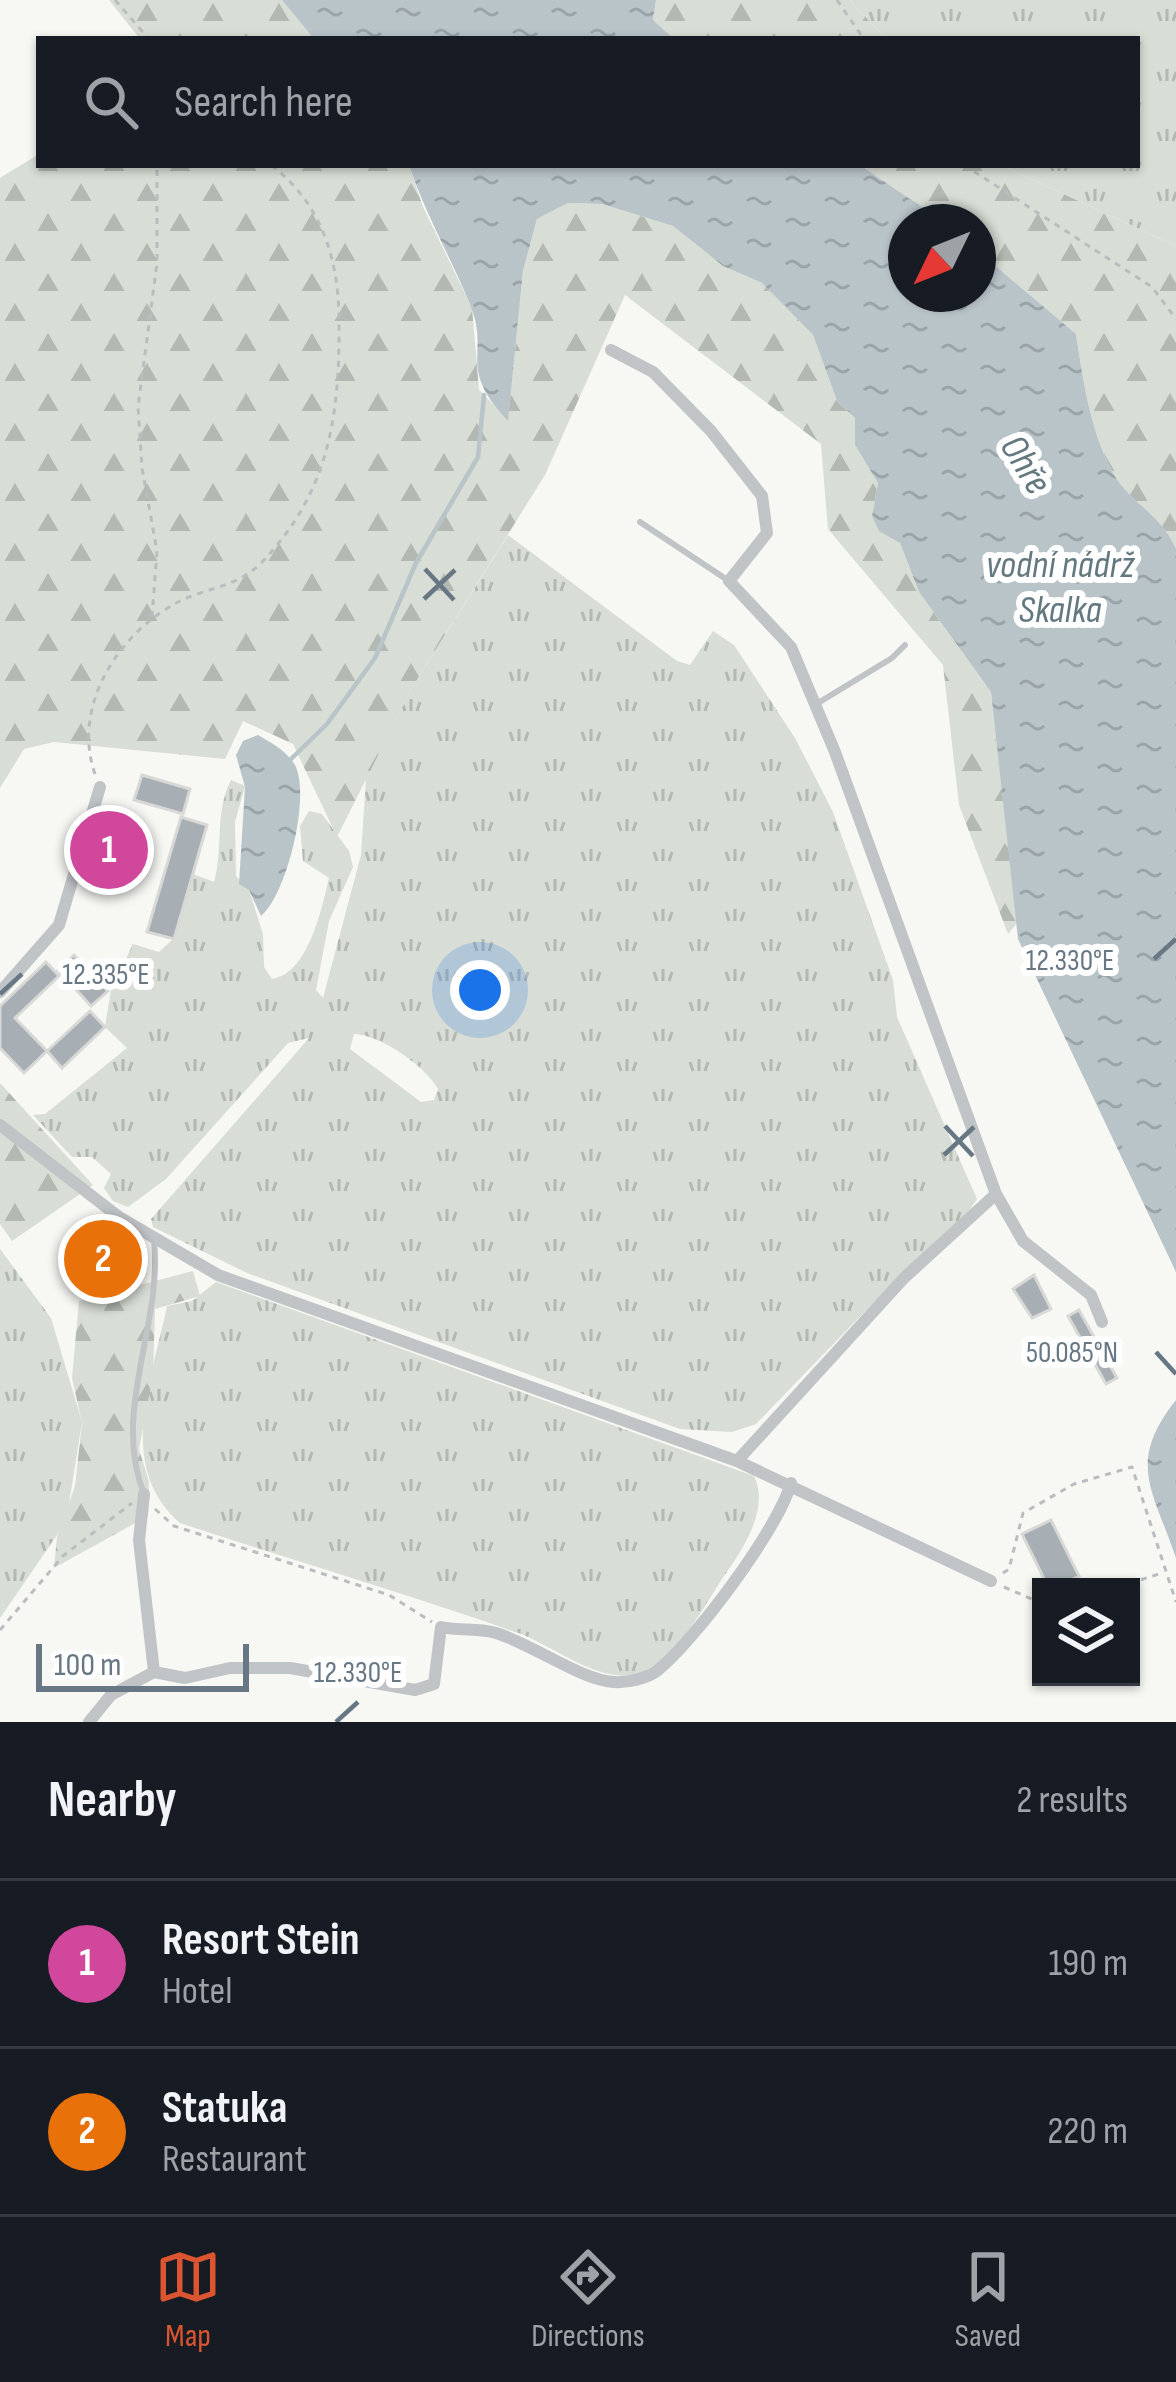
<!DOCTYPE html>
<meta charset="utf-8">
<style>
:root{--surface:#171b24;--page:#20242c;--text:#f1f3f6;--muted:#9ea1a6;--line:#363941;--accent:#da5530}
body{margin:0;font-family:"Sofia Sans Condensed",sans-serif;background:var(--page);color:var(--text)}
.controls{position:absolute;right:36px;bottom:36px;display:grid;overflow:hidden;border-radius:0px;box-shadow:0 3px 9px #0004}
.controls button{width:108px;height:108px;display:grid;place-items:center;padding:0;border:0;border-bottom:3px solid var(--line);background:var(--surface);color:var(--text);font:60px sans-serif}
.compass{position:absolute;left:888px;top:204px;width:108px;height:108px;border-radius:50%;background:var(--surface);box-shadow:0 3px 9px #0004;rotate:227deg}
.scale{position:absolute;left:36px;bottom:30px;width:213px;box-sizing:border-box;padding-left:12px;border:6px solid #677783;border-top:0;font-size:33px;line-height:42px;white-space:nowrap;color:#677783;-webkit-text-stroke:9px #fff;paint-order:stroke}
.you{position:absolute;left:480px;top:990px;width:42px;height:42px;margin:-30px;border:9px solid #fff;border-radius:50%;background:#1a73e8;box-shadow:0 0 0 18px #1a73e833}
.badge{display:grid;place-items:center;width:78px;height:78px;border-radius:50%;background:var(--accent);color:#fff;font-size:39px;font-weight:700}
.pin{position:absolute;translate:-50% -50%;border:6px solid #fff;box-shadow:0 3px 12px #0006}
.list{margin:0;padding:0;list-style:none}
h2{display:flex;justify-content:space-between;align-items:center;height:156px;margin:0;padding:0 48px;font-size:51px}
h2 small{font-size:39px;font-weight:400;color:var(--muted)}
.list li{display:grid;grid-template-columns:78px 1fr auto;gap:36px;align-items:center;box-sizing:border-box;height:168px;padding:0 48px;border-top:3px solid var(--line)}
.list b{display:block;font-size:45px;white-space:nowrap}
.list p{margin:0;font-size:39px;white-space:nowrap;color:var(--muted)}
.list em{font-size:39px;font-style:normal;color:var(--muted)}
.icon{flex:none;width:66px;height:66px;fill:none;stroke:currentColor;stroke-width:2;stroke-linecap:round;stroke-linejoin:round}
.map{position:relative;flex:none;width:1176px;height:1722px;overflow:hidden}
.search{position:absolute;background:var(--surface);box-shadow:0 3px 9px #0004;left:36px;right:36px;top:36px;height:132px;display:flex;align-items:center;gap:30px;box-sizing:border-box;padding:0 42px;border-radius:0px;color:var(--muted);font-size:45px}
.sheet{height:492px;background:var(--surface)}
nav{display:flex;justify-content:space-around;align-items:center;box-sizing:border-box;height:168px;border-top:3px solid var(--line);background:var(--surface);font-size:33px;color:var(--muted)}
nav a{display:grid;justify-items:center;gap:6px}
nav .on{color:var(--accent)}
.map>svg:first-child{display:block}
.grass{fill:url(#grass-tufts);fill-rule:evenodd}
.forest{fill:url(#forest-firs)}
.water{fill:url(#water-ripples)}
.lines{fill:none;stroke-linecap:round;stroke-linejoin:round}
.stream{stroke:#b9c4c8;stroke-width:4.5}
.building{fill:#a7afb4;stroke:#d8d8d6;stroke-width:3}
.path{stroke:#babdbf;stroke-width:3;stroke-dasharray:6 6;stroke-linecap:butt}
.lane{stroke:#c0c4c7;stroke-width:6}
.street{stroke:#c0c4c7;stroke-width:12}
.ticks{fill:none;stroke:#677783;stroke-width:4.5}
.labels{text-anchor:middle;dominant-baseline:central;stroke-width:12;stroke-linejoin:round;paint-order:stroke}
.water-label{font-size:39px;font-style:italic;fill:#63787f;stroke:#fff}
.ticks-label{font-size:30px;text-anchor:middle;fill:#677783;stroke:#fff;stroke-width:12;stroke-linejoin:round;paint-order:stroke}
</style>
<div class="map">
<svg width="1176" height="1722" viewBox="0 0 1176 1722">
<defs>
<pattern id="grass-tufts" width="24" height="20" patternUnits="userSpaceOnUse" patternTransform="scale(3)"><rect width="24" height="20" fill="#d8ddd5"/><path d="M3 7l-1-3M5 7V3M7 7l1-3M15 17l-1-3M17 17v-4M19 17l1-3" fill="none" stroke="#b3b8b2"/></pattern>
<pattern id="forest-firs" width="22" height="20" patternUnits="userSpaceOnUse" patternTransform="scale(3)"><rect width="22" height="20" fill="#d8ddd5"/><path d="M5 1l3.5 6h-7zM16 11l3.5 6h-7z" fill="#b3b8b2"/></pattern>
<pattern id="water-ripples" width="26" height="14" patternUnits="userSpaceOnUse" patternTransform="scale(3)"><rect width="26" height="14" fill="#b9c4c8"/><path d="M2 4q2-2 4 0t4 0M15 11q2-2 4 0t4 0" fill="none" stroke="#9aa4a8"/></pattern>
</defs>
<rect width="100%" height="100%" fill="#f7f7f4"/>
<!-- grass -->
<path class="grass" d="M850,0H1176V246L1001,165H1137V39H886Z
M508,535L677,661L690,665L713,631L734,645L795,738L833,812L893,980L897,1017L977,1199L962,1221L907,1268L756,1424L732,1432L680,1429L247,1273L153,1227L151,1219L309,1038L288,1043L166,1179L128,1207L113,1201L104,1188L111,1174L92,1157H72L33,1115L45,1114L127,1048L105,1027L111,990L133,944L159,952L173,939L193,874L214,882C224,847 214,813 231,780L245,786L235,822L236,876L249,890L263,934L264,967L272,979C308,974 322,908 329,878L303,861L300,826L309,811L322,814L349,851L353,867L329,921L316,990L323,998L361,855L366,778L413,686ZM354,1034C381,1035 425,1066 438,1089L434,1100L421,1102L350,1049Z
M0,1249L51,1318L82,1422L66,1522L0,1618Z
M216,1282L754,1476C770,1509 743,1549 724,1576C703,1608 673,1667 632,1675C597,1681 552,1646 521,1634C408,1594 294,1561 180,1523C115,1466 152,1380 167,1306L192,1301Z"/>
<!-- forest -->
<path class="forest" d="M109,0H282L314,39H140Z
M656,0H850L886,39H674L653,20Z
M39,154V165H409L423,207L472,308L479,390L508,419L523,271L537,219L568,203L602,204L673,226L723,266L762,283L813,335L837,401L855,418V445L878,483L872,516L900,543L919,592L991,692L1017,923L1008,934L959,805L943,665L828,529L821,444L625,295L545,475L413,686L337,837L293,744L243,721L225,759L54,742L24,749L0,788V178Z
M860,165H1001L1176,246V549C1163,517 1133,505 1116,478C1091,437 1083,380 1076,334L978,251V222H944Z
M0,1083L93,1185L12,1241L0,1224Z
M193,1271L200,1296L155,1309L153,1375L139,1449L149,1482L148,1516L54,1568L57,1537L75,1486L82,1423L72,1378L79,1301Z"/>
<!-- water -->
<path class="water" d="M282,0H656L653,20L674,39H314Z
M409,165H860L944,222H906V294H978V251L1076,334C1083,380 1091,437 1116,478C1134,505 1163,517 1176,549V1272L1018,939L991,692L919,592L900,543L879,531L872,516L878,483L855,445V418L837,401L813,335L762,283L723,266L673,226L602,204L568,203L537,219L523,271L508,421C455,365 492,355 469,302C450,256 425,213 409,165Z
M258,735C270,742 288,752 295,765C311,795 287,895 261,916L249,890L239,884L245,787L236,755L243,741Z
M1176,1400V1558C1153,1490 1126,1463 1176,1400Z"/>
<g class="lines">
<!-- stream -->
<path class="stream" d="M291,759L327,724L375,658L416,563L478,457L484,395"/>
</g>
<!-- building -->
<path class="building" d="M142,775L190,789L183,814L134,800Z
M111,809L132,816L118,859L97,852Z
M181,817L207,825L174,939L147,932Z
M74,955L108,991L91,1006L58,970Z
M46,962L59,976L15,1018L47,1051L24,1073L0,1048V1006Z
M90,1011L105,1027L62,1068L47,1051Z
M1034,1275L1051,1309L1032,1318L1013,1289Z
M1079,1310L1117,1378L1106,1384L1068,1316Z
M1051,1520L1079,1576L1057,1587H1048L1022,1534Z"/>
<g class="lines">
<!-- path -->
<path class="path" d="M115,0L149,39
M837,0L864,39
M964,165L1152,287L1176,319
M152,617L157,551L142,468L138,407L157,263V165
M95,774C71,706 119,632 180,601C209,587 238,587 262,562C331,490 340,412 339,317C338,256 320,202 271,165
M155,1509L174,1526L389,1595L432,1622
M1003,1573L1009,1569L1023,1513L1074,1484L1132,1467L1176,1602
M1004,1587L1041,1603
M1118,1587L1162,1573
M0,1630L63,1556L132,1503"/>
<!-- lane -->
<path class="lane" d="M640,522L729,581
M818,703L892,658L905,645
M144,1494C111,1411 163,1326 154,1240"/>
<!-- street -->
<path class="street" d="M0,992L59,925L100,787
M0,1125L119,1217L218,1275L737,1461L904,1278L996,1194L835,752L791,647L729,581L767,533L762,496L711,431L653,372L611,350
M996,1194L1023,1241L1091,1295L1102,1322
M737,1461L991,1581
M144,1494L139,1540L154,1672
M89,1722L111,1695L154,1672L185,1678L230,1668H290L415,1690L434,1684L441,1627C459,1631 480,1628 496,1633C530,1643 583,1681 614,1682C628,1683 648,1678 658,1670C696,1639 778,1529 791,1483"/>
</g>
<!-- ticks -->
<path class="ticks" d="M425,569L454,600M424,599L455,570M1154,959L1176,939M0,994L22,974M945,1126L973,1156M944,1155L974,1127M1156,1352L1176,1374M336,1722L358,1702"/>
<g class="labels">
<!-- water labels -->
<g class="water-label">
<text transform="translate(1025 465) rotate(58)">Ohře</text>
<text x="1060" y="565">vodní nádrž<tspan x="1060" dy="45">Skalka</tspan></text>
</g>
</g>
<g class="ticks-label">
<text x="1070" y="970">12.330°E</text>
<text x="106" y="984">12.335°E</text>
<text x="1072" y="1362">50.085°N</text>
<text x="358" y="1682">12.330°E</text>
</g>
</svg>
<div class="controls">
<button><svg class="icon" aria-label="layers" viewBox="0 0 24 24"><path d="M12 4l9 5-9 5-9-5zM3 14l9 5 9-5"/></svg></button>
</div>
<svg class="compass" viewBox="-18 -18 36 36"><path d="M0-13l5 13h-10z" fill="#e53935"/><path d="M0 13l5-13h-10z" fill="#9ea1a6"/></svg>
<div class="scale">100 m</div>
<div class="you"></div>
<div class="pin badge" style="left:109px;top:850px;background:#d1479c">1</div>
<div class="pin badge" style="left:103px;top:1259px;background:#e8710a">2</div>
<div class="search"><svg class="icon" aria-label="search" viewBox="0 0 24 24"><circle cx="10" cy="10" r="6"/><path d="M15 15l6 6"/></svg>Search here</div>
</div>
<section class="sheet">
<h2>Nearby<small>2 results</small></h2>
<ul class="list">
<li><span class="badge" style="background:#d1479c">1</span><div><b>Resort Stein</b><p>Hotel</p></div><em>190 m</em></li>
<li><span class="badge" style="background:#e8710a">2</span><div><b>Statuka</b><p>Restaurant</p></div><em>220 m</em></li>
</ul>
</section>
<nav>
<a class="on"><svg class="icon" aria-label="map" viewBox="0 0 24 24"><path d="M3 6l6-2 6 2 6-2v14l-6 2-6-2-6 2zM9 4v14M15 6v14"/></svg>Map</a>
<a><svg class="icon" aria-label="directions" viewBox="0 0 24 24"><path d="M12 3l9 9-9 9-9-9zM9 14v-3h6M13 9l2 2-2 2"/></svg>Directions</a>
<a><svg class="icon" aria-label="saved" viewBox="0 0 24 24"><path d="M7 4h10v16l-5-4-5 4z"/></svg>Saved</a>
</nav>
